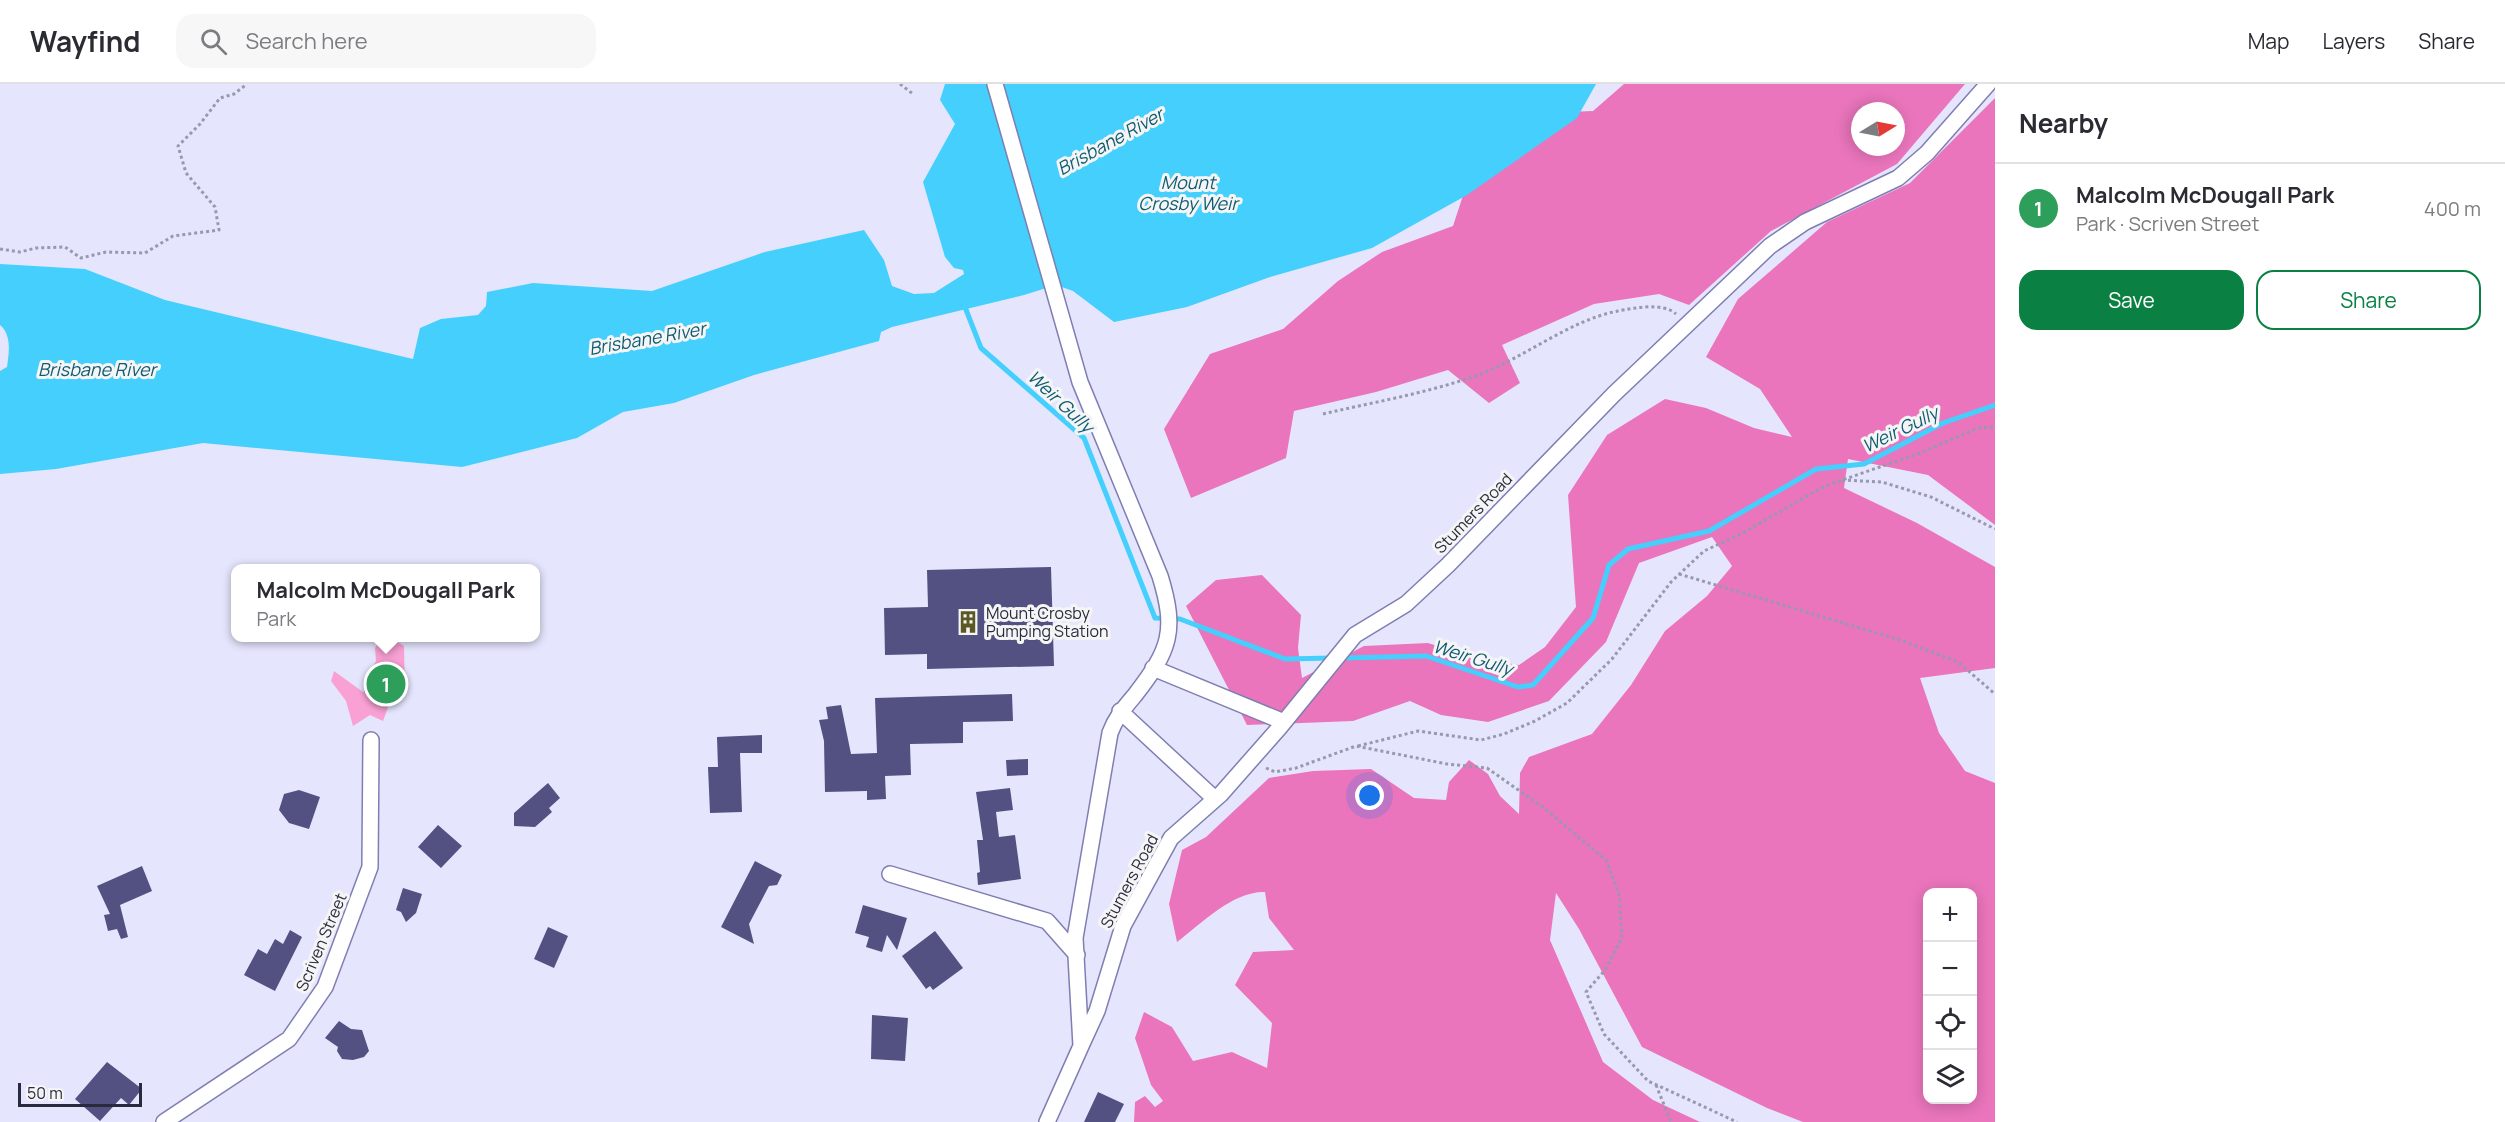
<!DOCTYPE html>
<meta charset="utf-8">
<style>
:root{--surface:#fff;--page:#f7f7f7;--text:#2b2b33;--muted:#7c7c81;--line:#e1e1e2;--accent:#0b8043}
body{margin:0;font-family:Manrope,sans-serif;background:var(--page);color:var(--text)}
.controls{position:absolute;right:18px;bottom:18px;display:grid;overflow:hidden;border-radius:12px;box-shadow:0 3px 15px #0003}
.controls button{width:54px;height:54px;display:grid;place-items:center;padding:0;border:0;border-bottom:2px solid var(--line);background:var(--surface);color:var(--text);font:30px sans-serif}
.compass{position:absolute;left:1851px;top:18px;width:54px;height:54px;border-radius:50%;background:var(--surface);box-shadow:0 3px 15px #0003;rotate:80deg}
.scale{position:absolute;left:18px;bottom:15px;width:124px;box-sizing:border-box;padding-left:6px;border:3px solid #2a2a3f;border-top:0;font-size:16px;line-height:21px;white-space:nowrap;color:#2a2a3f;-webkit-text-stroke:4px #f5f5f5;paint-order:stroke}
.you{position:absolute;left:1370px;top:712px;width:21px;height:21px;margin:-15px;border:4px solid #fff;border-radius:50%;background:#1a73e8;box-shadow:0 0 0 9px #1a73e833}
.badge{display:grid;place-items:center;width:39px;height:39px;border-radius:50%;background:var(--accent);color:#fff;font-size:20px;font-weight:700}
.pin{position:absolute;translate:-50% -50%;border:3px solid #fff;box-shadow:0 2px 6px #0006}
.popup{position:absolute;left:231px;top:480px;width:309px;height:78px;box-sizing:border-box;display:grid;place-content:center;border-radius:12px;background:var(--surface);filter:drop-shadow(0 2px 4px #0005);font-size:20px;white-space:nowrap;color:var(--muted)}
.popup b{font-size:22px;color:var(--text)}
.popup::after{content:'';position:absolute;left:50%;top:100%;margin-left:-12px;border:12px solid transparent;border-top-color:var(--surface)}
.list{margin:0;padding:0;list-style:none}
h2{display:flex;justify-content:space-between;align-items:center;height:78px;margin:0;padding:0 24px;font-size:26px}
h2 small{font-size:20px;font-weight:400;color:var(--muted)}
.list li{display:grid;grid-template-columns:39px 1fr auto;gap:18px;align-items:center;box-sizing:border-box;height:90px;padding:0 24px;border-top:2px solid var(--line)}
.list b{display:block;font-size:22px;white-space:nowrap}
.list p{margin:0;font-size:20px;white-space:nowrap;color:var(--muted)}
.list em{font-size:20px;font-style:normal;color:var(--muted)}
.actions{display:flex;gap:12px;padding:18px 24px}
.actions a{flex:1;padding:14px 0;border:2px solid var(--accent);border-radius:18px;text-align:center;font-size:21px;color:var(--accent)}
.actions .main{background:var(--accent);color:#fff}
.icon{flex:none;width:33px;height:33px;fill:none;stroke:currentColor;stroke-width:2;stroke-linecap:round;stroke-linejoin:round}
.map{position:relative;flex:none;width:1995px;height:1038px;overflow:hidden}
header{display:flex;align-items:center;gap:36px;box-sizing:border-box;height:84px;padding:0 30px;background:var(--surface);border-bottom:2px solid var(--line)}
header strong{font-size:28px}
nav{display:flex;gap:33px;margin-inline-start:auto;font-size:21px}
.search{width:420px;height:54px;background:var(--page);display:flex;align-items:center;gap:15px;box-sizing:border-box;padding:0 21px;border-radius:18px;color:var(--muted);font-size:22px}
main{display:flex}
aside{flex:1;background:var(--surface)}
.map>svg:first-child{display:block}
.green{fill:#f9a1d4}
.forest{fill:#ea75bc;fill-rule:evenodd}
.water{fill:#44cffd}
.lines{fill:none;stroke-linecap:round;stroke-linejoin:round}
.stream{stroke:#44cffd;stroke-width:5}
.building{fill:#535181}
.street-casing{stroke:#7f7eb2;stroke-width:18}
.path{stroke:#9898ae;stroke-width:3;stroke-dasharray:3 3;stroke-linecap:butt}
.street{stroke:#fff;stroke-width:15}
.labels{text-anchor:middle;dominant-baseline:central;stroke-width:6;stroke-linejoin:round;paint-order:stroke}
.street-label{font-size:16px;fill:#2a2a3f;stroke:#f5f5f5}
.poi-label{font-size:16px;fill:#2a2a3f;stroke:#f5f5f5;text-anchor:start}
.water-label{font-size:18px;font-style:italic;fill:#0f5c73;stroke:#f5f5f5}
</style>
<header>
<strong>Wayfind</strong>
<div class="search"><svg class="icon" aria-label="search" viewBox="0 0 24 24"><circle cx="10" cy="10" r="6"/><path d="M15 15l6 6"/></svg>Search here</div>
<nav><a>Map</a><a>Layers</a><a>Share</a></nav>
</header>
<main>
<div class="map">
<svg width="1995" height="1038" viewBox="0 0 1995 1038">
<rect width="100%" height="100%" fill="#e5e6fd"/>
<!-- green -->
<path class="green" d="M381,554L394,556L404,562L405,608L391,615L383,637L370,631L353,642L346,617L331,597L334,587L363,608L368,605L367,594L376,577L375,564Z"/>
<!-- forest -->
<path class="forest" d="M1624,0H1965L1897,80L1771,147L1689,221L1659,210L1594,220L1502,261L1520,299L1489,319L1448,286L1376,308L1294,327L1286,374L1191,414L1164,345L1210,270L1283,245L1338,197L1382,168L1453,142L1472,84L1543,29L1593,27ZM1860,27H1896V63H1860Z
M1995,14V441L1928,391L1848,375L1844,404L1917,439L1995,483V584L1920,594L1939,649L1965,687L1995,699V1038H1803L1767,1024L1642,963L1579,845L1556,809L1550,856L1603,978L1653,1016L1700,1038H1134L1135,1018L1145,1012L1155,1023L1163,1017L1151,1001L1135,954L1144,928L1172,943L1193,977L1232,968L1267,984L1272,939L1235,901L1253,868L1294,866L1269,834L1265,808C1233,807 1202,839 1177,858L1169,820L1182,766L1206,753L1269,694L1313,687L1371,685L1414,714L1446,716L1449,698L1469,676L1488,690L1500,712L1519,730L1520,689L1529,673L1592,650L1631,601L1665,547L1707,512L1732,482L1712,453L1639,479L1606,558L1549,617L1488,638L1441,631L1410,617L1353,637L1247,641L1186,522L1216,496L1262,491L1301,531L1298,564L1302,594L1364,562L1428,559L1474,574L1519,581L1545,563L1576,523L1568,411L1607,351L1665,315L1706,324L1754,344L1792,353L1760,305L1706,273L1738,215L1827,138L1910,99ZM1928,808H1972V1016H1928Z"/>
<!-- water -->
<path class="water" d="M945,0H1596L1577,34L1467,111L1372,164L1270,193L1187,223L1114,238L1073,207L1056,201L1024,211L892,243L881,248L879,257L754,291L674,319L623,328L577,354L462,383L203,359L56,385L0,390V287L7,283C9,269 12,251 0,241V180L85,185L165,216L413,275L420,244L441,235L478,231L486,222L487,208L533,199L652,207L765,168L864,146L884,176L892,202L914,210L934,209L964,190L963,186L954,184L945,173L923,98L955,40L940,16Z"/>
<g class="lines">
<!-- stream -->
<path class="stream" d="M963,218L981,264L1084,354L1155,534L1180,535L1285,575L1332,574
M1341,574L1426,572L1518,603L1533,601L1593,534L1609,481L1628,465L1709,447L1816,385L1864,380L1943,339L1995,321"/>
</g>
<!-- building -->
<path class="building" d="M1051,483L1054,582L927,585V570L885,571L884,524L928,523L927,486Z
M1012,610L1013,637L963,638V659L910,660L911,691L885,692L886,715L867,716V707L825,708L824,657L819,636L828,635L826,623L841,621L851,670L877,669L875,614Z
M762,651V669H740L742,728L710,729L708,683H718L717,653Z
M1028,675V691L1007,692L1006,676Z
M548,699L560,714L549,724L552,728L535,743L514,742V729Z
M1010,704L1013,726L996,728L999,753L1015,751L1021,795L978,801L977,789L980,788L977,756H983L976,708Z
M299,706L320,713L309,745L289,739L279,726L284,710Z
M438,741L462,762L441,784L418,763Z
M755,777L782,791L777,801L769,802L749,840L754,860L721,843Z
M142,782L152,807L120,821L128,853L121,855L117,845L108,847L104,831L110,830L97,802Z
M403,804L422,810L416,829L406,838L401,828L396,826Z
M863,821L907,834L897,866L887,851L882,868L866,863L869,853L855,849Z
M548,843L568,852L554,884L534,875Z
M290,846L302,853L275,907L244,891L258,865L267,870L275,855L283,860Z
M935,847L963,884L933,906L930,902L926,905L902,872Z
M872,931L908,934L905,977L871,975Z
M339,937L351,945L362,946L369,967L364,973L353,976L342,975L337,967L338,963L325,954Z
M107,978L142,1005L129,1021L121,1014L100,1037L75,1015Z
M1098,1008L1124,1020L1115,1038H1084Z"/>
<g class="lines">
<!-- street casing -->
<g class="street-casing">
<path id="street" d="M995,0L1080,298L1160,492C1177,547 1170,566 1135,611C1124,624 1116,633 1110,649L1075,854L1081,962L1047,1038
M1153,584L1284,638
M1120,627L1215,715
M890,790L1047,837L1077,871
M1081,962L1097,927L1123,842L1171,754L1221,710L1280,643L1355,551L1406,520L1448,481L1614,310L1770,162L1805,138L1898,94L1927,69L1988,0
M164,1038L289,955L325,903L370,783L371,656"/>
</g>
<!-- path -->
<path class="path" d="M900,0L913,10
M0,165L20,168L36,164L65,163L81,174L106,168L145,169L173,152L219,146L215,123L186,89L178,62L200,40L220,14L234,10L247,0
M1323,330C1374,318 1428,309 1478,291C1524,274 1570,236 1618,227C1634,224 1663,218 1676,230
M1842,396L1882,398L1931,413L1995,445
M1679,490L1900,556L1958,578L1995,610
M1358,662L1418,647L1481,656L1504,650L1535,637L1567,619L1612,575L1671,498L1704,467L1741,450L1825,402L1920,369L1978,344L1995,343
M1266,684L1275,688L1296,684L1356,662L1447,680L1487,684L1544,724L1606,776L1619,810L1622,854L1605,886L1586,908L1604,950L1648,997L1737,1038
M1656,1001L1671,1038"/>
<!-- street -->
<use href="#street" class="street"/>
</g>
<!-- icons -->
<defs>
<g id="building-bare" transform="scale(1.8)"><path d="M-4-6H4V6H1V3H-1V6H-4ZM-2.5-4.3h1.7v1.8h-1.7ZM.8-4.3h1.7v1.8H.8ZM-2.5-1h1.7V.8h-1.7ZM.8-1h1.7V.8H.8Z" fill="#5c5825" stroke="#f5f5f5" stroke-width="2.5" paint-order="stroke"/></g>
</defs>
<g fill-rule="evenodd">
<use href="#building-bare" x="968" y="538"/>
</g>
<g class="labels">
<!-- street labels -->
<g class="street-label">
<text transform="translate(1473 429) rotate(-46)">Stumers Road</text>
<text transform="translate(1129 797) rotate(-62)">Stumers Road</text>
<text transform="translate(321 858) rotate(-67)">Scriven Street</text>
</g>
<!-- poi labels -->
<g class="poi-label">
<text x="986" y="529">Mount Crosby<tspan x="986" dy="18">Pumping Station</tspan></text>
</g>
<!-- water labels -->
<g class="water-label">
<text transform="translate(1110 57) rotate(-29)">Brisbane River</text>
<text x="1188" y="98">Mount<tspan x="1188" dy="21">Crosby Weir</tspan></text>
<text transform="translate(647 254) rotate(-10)">Brisbane River</text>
<text x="97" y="285">Brisbane River</text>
<text transform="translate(1061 317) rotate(43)">Weir Gully</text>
<text transform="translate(1900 345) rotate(-26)">Weir Gully</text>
<text transform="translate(1473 573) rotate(17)">Weir Gully</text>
</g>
</g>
</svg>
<div class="controls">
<button>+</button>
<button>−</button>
<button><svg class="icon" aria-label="locate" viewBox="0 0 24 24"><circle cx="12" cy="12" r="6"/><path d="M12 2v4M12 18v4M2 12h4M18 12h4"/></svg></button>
<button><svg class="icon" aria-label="layers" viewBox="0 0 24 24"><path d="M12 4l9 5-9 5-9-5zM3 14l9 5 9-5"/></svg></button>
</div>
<svg class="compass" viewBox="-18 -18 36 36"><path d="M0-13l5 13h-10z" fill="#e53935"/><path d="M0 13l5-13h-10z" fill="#7c7c81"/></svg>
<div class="scale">50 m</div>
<div class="you"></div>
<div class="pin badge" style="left:386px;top:600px;background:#2e9e5b">1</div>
<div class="popup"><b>Malcolm McDougall Park</b>Park</div>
</div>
<aside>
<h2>Nearby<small></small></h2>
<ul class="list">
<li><span class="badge" style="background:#2e9e5b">1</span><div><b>Malcolm McDougall Park</b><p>Park · Scriven Street</p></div><em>400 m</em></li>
</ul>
<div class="actions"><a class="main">Save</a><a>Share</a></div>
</aside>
</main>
